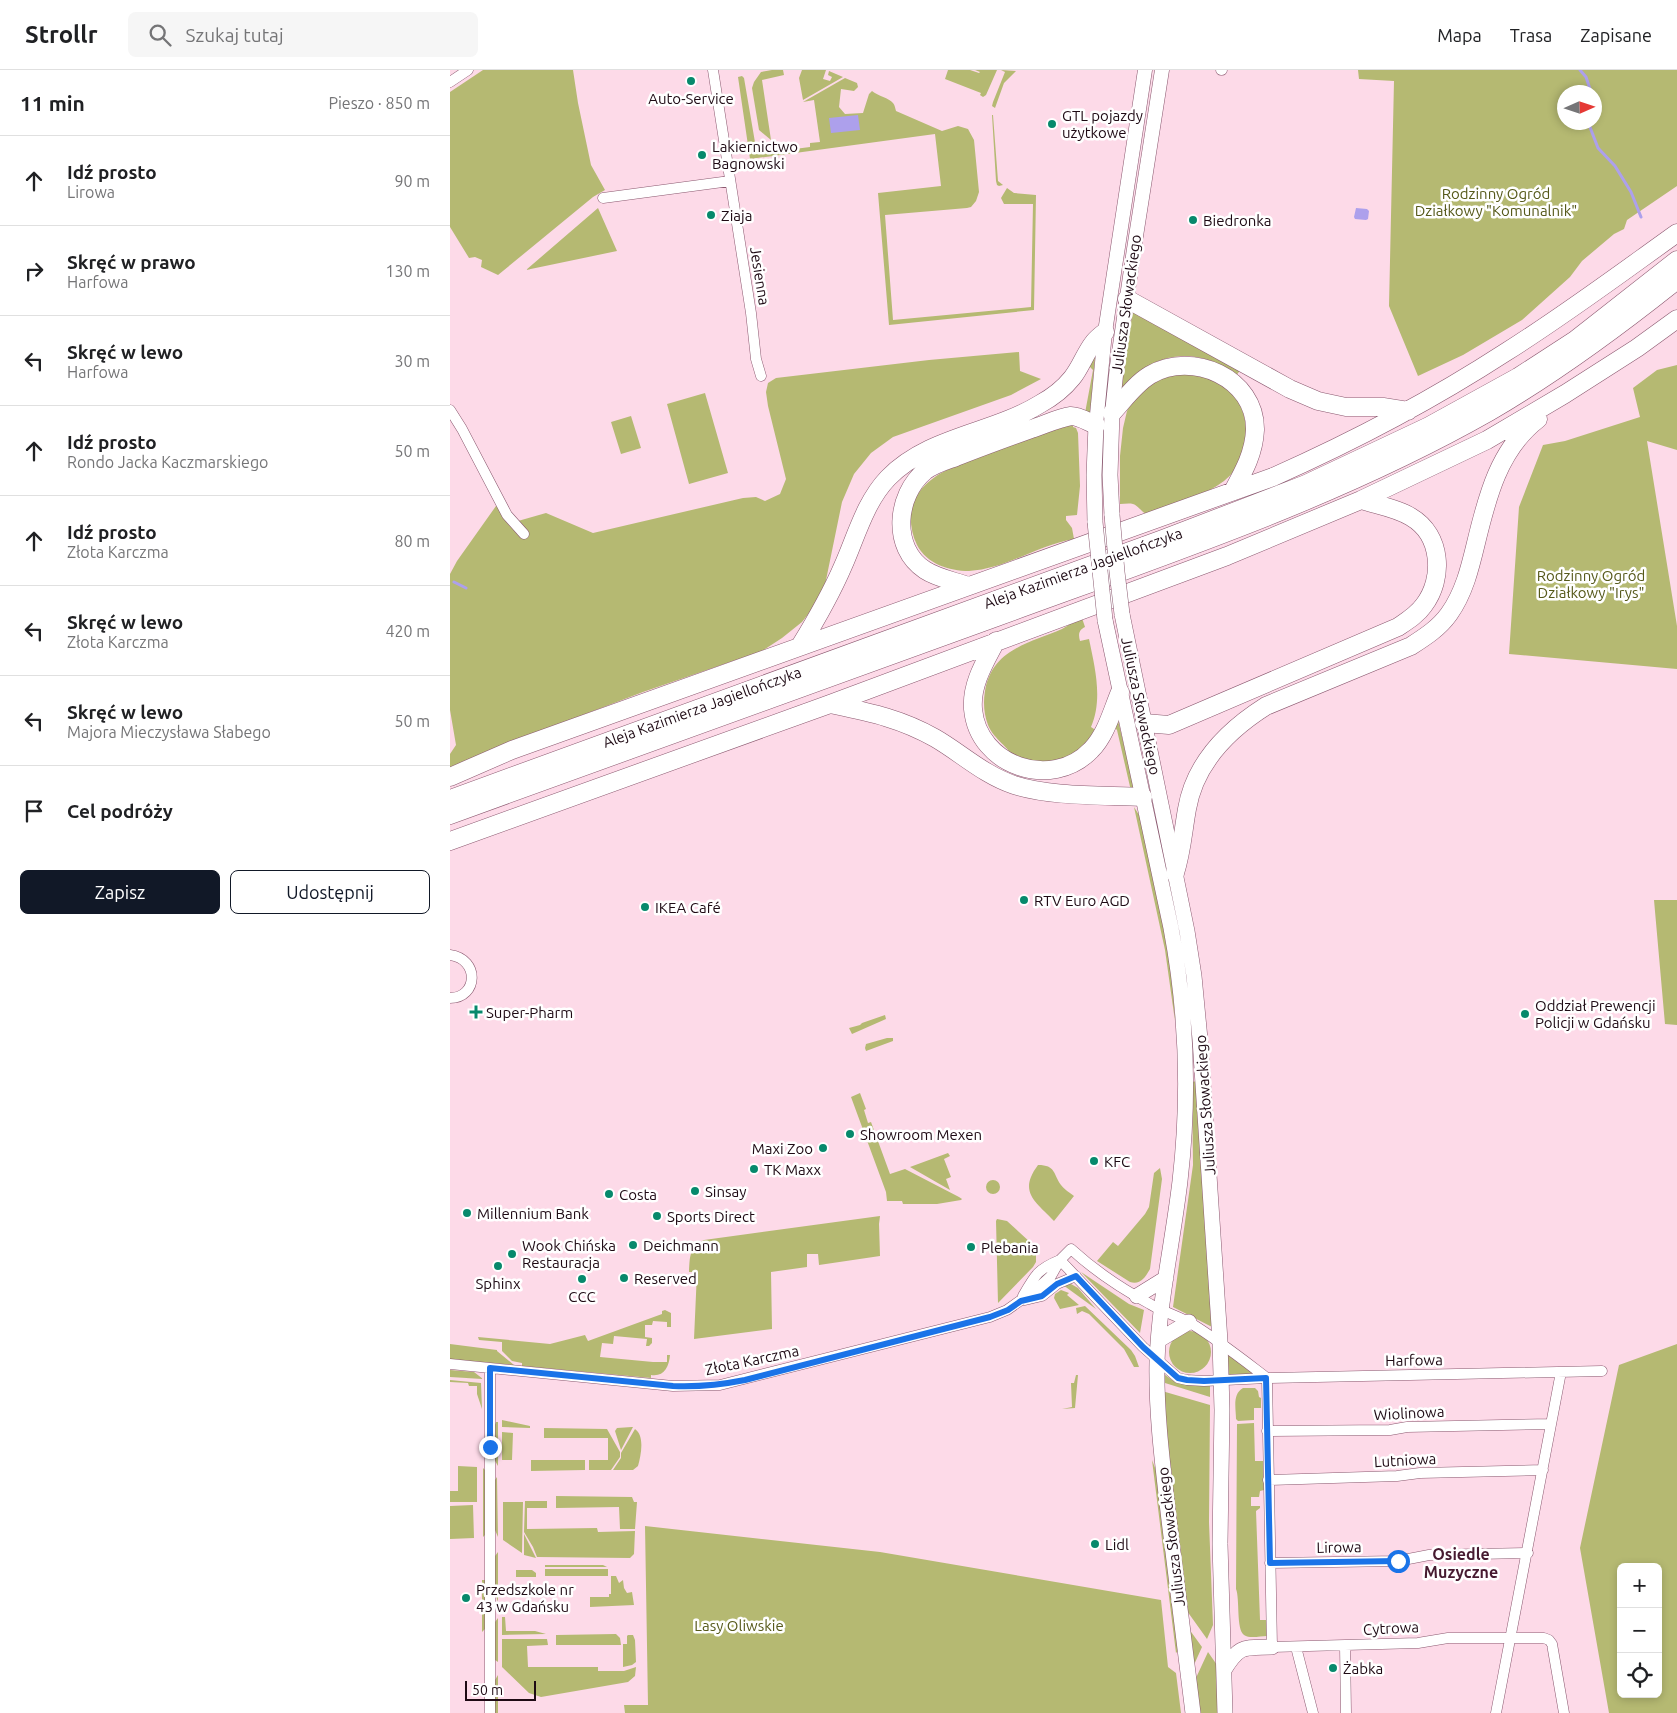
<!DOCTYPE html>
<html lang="pl">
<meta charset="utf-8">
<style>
:root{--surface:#fff;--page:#f6f6f6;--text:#202124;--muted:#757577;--line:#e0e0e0;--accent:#111827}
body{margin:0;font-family:Ubuntu,sans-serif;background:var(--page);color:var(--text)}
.controls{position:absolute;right:15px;bottom:15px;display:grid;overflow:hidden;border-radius:8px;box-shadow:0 2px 8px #0003}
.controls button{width:45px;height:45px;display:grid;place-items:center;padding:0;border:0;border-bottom:1px solid var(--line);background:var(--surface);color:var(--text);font:25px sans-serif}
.compass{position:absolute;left:1107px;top:15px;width:45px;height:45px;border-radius:50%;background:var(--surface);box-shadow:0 2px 8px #0003;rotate:87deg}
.scale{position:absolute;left:15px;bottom:12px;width:71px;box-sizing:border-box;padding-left:5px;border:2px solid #1e0a14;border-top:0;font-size:14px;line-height:18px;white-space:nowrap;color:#1e0a14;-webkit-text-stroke:4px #fff;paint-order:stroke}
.stop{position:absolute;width:15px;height:15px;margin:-11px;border:4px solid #1a73e8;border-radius:50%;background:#fff}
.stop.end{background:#1a73e8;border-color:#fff;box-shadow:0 1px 5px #0008}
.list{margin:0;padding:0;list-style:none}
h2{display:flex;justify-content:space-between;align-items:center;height:65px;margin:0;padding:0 20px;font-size:21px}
h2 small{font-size:16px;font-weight:400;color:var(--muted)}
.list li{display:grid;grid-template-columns:32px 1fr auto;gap:15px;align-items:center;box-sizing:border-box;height:90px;padding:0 20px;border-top:1px solid var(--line)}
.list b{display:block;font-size:19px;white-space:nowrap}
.list p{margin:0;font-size:16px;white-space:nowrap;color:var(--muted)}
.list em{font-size:16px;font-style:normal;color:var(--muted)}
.actions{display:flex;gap:10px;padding:15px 20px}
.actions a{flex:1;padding:11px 0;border:1px solid var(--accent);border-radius:8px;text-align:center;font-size:18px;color:var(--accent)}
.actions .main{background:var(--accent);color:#fff}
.icon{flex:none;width:28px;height:28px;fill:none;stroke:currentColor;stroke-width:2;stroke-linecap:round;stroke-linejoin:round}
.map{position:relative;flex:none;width:1227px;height:1643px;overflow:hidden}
header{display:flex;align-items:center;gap:30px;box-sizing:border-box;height:70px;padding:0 25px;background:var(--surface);border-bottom:1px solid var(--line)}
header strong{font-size:24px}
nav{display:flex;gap:28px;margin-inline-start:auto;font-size:18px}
.search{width:350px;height:45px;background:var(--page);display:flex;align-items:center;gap:12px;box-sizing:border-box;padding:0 18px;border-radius:8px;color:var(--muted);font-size:19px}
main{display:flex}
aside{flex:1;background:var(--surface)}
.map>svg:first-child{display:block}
.green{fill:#b5b972;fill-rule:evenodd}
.water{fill:#ada0ec}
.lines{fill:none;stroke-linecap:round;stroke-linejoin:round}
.stream{stroke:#ada0ec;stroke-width:3}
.street-casing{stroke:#8a586f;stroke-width:11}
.secondary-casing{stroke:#8a586f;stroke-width:15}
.primary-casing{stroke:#8a586f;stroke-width:16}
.highway-casing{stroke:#8a586f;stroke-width:19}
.street{stroke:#fff;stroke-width:10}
.secondary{stroke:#fff;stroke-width:14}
.primary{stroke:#fff;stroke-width:15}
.highway{stroke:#fff;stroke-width:18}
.primary-bridge-casing{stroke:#8a586f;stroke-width:16;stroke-linecap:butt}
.primary-bridge{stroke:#fff;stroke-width:15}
.route{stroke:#1a73e8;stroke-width:6}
.poi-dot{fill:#07896c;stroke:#fff;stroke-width:2}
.labels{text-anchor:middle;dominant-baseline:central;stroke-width:5;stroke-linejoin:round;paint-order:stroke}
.poi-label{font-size:15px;fill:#1e0a14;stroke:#fff;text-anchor:start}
.park-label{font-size:15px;fill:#56591a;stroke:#fff}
.street-label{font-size:15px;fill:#1e0a14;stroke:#fff}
.neighbourhood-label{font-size:16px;font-weight:bold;fill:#471b31;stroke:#fff}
</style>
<header>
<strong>Strollr</strong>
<div class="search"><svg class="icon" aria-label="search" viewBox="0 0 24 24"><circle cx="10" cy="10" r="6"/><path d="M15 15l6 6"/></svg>Szukaj tutaj</div>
<nav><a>Mapa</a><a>Trasa</a><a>Zapisane</a></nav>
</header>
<main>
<aside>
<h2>11 min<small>Pieszo · 850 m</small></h2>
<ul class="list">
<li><svg class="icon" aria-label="ahead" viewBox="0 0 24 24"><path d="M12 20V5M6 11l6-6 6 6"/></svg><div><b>Idź prosto</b><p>Lirowa</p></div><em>90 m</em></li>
<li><svg class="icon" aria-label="right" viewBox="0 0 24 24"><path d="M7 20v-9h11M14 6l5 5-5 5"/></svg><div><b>Skręć w prawo</b><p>Harfowa</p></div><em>130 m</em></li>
<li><svg class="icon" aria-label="left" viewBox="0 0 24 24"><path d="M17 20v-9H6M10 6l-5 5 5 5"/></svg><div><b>Skręć w lewo</b><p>Harfowa</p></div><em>30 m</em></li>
<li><svg class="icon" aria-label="ahead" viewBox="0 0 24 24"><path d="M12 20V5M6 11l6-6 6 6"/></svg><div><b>Idź prosto</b><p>Rondo Jacka Kaczmarskiego</p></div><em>50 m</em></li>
<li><svg class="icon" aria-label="ahead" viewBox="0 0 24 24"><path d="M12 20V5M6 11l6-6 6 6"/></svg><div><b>Idź prosto</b><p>Złota Karczma</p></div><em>80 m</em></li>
<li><svg class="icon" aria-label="left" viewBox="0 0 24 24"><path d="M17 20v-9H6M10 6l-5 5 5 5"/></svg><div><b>Skręć w lewo</b><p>Złota Karczma</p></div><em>420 m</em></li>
<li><svg class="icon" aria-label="left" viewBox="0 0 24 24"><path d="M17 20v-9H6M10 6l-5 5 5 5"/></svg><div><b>Skręć w lewo</b><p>Majora Mieczysława Słabego</p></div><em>50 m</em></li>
<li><svg class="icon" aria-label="arrive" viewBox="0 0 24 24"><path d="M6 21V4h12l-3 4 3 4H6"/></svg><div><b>Cel podróży</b></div></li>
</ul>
<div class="actions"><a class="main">Zapisz</a><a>Udostępnij</a></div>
</aside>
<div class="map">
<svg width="1227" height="1643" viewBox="0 0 1227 1643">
<rect width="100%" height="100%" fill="#fddae8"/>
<!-- green -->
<path class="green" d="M33,0H123L128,33L141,95L155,120L143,127L48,205L31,197L32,190L25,187L19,188L0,157V22Z
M322,0H333L334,5L312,10L321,70L309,60L302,18L304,12L311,2Z
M352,0H376L373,9L380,11L382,7L378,5L379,1L393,7L353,30L349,8Z
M498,0H520L529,3L530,2L525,0H547L536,25L533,27L530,25L531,23L495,9Z
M551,0L566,1L554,13L545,38L542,36L543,32L555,2Z
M908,0H1227V116L1177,150L1174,159L1164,164L1132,191L1120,207L1072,250L1013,285L968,306L939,236L944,11L909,9ZM1114,22H1144V52H1114Z
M292,6L294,8L307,84L360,77V73L370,72L364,30L353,32L395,8L407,13L408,17L404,21L391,19L389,37L395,44L413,43L419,24L422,21C428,26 439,28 443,33C445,35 445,38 446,41L492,61L508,56L518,59L524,70L529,122L526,131L521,137L517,138L435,145L443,250L581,237L583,134H554L551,128L557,118L564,123L586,125L584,240L439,255L428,123L491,116L485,64L300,89L288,7Z
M542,45H543L548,111L553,115L549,116L547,115L546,111Z
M148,138L167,181L76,200Z
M683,239L791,299L786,306C756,282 722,279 690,301C682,307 678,315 671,321Z
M569,282L570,301L591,309L561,325L443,367L421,383L404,404L392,432L375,515L363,538L352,552L332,568L312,581L193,622L62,672L0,699V684L6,675L0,640V504L7,491L46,436L52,438L68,451L96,443L143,463L293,428L306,427L315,431L330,424L336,409L318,336L316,322L318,313L326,308L479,290Z
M643,284L645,287L640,346L635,343L643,300L638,295Z
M1227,295V380L1197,371L1227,556V599L1059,584L1069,437L1093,375L1115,371L1190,347L1183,318L1207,300Z
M742,300C757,305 770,310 781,322C804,346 800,391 774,411C752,428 722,435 696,444C691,441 687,435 683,434C679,433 674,434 670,434V386L673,358L677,341L684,328L707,306Z
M255,323L278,403L239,414L217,334Z
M181,346L191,378L171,384L161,352Z
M624,350L623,357L626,358L628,363L630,416L627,445L616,446V450L622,458L624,469C588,475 556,499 519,501C499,501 477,494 467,475C462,465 460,453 461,442C469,399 524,391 557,377C569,373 580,366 591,361C602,356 613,354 624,350Z
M632,548L635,557C629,560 628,564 630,571L639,569C645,598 653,629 641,657L647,661L636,677L600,695L563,689C560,677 544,670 538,655C534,644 533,633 535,621C542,579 580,573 612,559C619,555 625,550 632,548Z
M667,646L685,721H681L667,660L663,656Z
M684,737L691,748C706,815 723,882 725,951L715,880Z
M1204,830H1227V955L1215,954Z
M435,945L436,949L402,964L399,958L410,955L412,953Z
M437,968H443V971L416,981L415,978L416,974Z
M747,1011L762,1257L723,1237L743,1095L742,1012Z
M410,1023L416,1039L414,1040L418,1053L421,1052L440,1104L455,1099L509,1127L512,1129L511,1130L487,1134H453L452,1131H437L436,1122L401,1027Z
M498,1083L500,1086L494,1089L501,1107L496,1109L500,1120L460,1097Z
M588,1095C606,1095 603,1104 611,1115C614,1119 620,1123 624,1126L604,1151C585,1131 568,1122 588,1095Z
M710,1098L712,1109L700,1199C695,1208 690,1215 680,1212L647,1191L663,1172L668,1176L695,1144L699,1137L704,1103Z
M536 1117a7 7 0 1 1 14 0a7 7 0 1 1-14 0Z
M430,1146L429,1154L430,1186L369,1195L368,1184H357V1197L321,1202L322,1259L244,1269L247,1202H239C240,1186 239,1178 254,1170Z
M547,1149L557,1151L581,1173L586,1185V1192L583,1197L548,1233L546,1151Z
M631,1202L679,1234L694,1240L690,1263Z
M621,1214L628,1218L646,1239L613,1215Z
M611,1220L619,1223L617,1225L629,1235L610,1239L604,1228L605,1224Z
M635,1236L681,1280L685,1286L689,1297H684L674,1279L639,1244L632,1241L627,1244L626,1238Z
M215,1240L221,1243V1257H217V1252L203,1251L202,1255H195V1267L202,1268V1273L199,1276H196L197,1269L164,1266L163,1274L152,1273L150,1287L203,1292H217V1285H220C219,1297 214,1307 201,1305V1308L72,1296V1293L62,1291L52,1281V1272L29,1270L28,1267L100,1274L135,1265L138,1271L212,1244V1241Z
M719 1282a21 21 0 1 1 42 0a21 21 0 1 1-42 0Z
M0,1274L47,1280V1281L64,1295L0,1289Z
M1227,1274V1643H1159L1130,1478L1169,1295ZM1171,1497H1208V1624H1171Z
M778,1285H779L807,1305H778Z
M0,1300L24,1302L33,1309L0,1307Z
M714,1304L722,1310L733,1314L760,1316V1327L715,1313L712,1312Z
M626,1305H628L625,1338L612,1339L622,1337L621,1313H624Z
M0,1310L31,1313L32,1339L27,1324V1316H19L18,1313L0,1312Z
M793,1318H805L808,1321L809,1327L811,1328V1338H804V1350L788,1351L786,1349C786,1339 782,1324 793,1318Z
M712,1321L760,1335L759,1452L763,1555L757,1569L737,1541L723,1427Z
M52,1350L80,1356V1358L52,1357Z
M46,1352H48V1396L44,1389V1357Z
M804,1353L805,1391H813L814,1420L810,1421L809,1427H801V1436H810V1438L806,1441L810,1550H817V1566C810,1566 800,1569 794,1565C786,1559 790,1529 786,1519L787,1354Z
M182,1357H183L171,1380L165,1361L167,1358Z
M94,1358L157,1359L170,1382V1387L161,1400H139V1390H158V1368H94Z
M185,1359C195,1366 191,1385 188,1396L183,1400H163L171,1388V1383Z
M52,1362L63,1363L62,1390H52Z
M81,1390H135V1400L81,1401Z
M702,1390L707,1403L728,1581L726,1583Z
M8,1396L27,1397V1432H0V1421H8Z
M33,1398L35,1400V1465L33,1467Z
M47,1407L48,1467L45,1460V1410Z
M106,1426L182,1427L184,1432H187L185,1459H170L169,1437L106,1438Z
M75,1431H97V1438H77V1459L147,1458L148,1462L185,1461L184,1484L180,1488L87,1487L83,1477L74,1462Z
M53,1432H73L72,1483L53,1470Z
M23,1435L24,1468L0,1469V1436Z
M195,1456L430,1482L711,1530L718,1597L726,1603L731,1643H175L174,1635H198Z
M74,1464L86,1488L74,1485Z
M48,1482V1532L45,1523V1486Z
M95,1495H153L157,1497H95Z
M95,1499H158V1506H95Z
M66,1500H82L86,1503V1507H66Z
M161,1506H166L169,1513L173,1510L174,1518L177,1523L182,1522L184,1535L140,1537V1527H159V1524H161Z
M32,1510H36V1558L32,1562Z
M52,1547H55L56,1561H85L96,1564L52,1565Z
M48,1548V1592L45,1590V1552Z
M739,1559L752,1577L743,1597Z
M166,1564L170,1568L171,1575H106V1565Z
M178,1565H183L185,1570L186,1592L182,1595L173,1597V1574H177V1566Z
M52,1569H97L98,1575L77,1576L78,1597H148V1601H174L186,1597L185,1606L178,1612L91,1627L79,1623L52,1597Z
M758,1582L767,1595L769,1643H749L745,1610Z
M48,1605V1643H45V1610Z"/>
<!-- water -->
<path class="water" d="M408,45L410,60L381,63L379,48Z
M906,138L917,139L919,141L918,149L916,150L905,149L904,147Z"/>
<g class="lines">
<!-- stream -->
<path class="stream" d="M1130,0L1136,7L1141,22
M1138,52L1148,78L1165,96L1181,122L1191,147
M4,512L16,518"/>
<!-- street casing -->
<g class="street-casing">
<path id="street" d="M263,0L301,243L306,289L311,306
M771,0H772
M0,12L18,0
M153,128L280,111
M0,340L12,359L57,445L74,464
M0,885C30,889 28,928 0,928
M610,1190L693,1277L728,1308L737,1310L754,1311L817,1308L1152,1301
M573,1226C585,1205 588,1199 610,1190
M575,1230L592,1226L607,1214L626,1206
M0,1294L223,1316L270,1315L540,1247L557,1240L588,1218L601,1206L610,1190L621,1179C645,1201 672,1219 700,1234C713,1242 728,1246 742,1254C768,1270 792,1289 817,1308
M40,1298V1643
M817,1308L822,1577L968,1573L998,1568H1094L1099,1570L1102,1574L1114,1643
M817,1361L940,1360L957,1357L1101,1354
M818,1410L947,1406L970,1403L1093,1400
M820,1493L948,1491L979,1485L1078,1483
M895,1576L896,1643
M846,1577L863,1643
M1046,1643L1111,1302"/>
</g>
<!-- secondary casing -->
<g class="secondary-casing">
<path id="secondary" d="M662,343L667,296L684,179L712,0
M646,355L655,262L695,0"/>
</g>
<!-- primary casing -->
<g class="primary-casing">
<path id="primary" d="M662,445L660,405L662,343
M645,452L644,405L646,355
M672,544L737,861L744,906L750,969L770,1271L772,1340L770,1474L775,1643
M655,550L721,858C737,943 740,1024 730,1111C723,1171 709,1231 707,1292C706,1345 713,1397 719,1450C727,1514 735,1579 743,1643
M687,1226L716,1208
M709,1270L739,1252
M774,1600C790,1574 794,1578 822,1577"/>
</g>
<!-- highway casing -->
<g class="highway-casing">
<path id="highway" d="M677,229L840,319L868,331L896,337H933L958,341
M662,343C674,330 685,314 700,305C742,280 806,308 805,360C804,383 794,401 783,421
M518,516C504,511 487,508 475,500C441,478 446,425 475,401C484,394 495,391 506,387C531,377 556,368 581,359C594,355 608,348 621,346C629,346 638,352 646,355
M546,571C535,592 521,614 523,639C528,696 602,721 641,680C656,665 662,641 670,622
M350,576C366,550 381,524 393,496C406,467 415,432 438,408C479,366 541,364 590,334C601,328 614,318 622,308C631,297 635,283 644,272C647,268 651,265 655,262
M380,634C418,642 450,648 485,668C511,683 534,705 564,715C601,727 653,725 693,727
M694,653L719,655L948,557C957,551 967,545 974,535C994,509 992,465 961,447C947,438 927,435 911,430
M0,707L62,680L823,407C904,371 982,330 1056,282C1115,245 1171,203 1227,163
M0,729L713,469L856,414L979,356L1068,307L1125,270L1227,190
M0,745C182,679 364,613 547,547C713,486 884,430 1039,342C1106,303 1167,258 1227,210
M0,771L380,634L777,486L911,430L1037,370L1115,324L1187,278L1227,249
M725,803C732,781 733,761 737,739C745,692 778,660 816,636L961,576C975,567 989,558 999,544C1014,523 1020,498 1026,473C1037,427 1049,379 1088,349"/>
</g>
<!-- street -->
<use href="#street" class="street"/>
<!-- secondary -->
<use href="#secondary" class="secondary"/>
<!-- primary -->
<use href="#primary" class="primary"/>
<!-- highway -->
<use href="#highway" class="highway"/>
<!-- primary-bridge casing -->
<g class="primary-bridge-casing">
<path id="primary-bridge" d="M662,445L667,502L672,544
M645,452L655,550"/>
</g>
<!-- primary-bridge -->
<use href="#primary-bridge" class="primary-bridge"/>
</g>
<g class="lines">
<!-- route -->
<path class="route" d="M40,1377V1298L223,1316C248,1317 270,1315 295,1310L540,1247L558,1240L571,1231L592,1226L607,1214L626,1206L693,1277L728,1308L737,1310L754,1311L816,1308L820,1493L948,1491"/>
</g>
<!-- markers -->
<g class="poi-dot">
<circle cx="241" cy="11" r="5"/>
<circle cx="602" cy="54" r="5"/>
<circle cx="252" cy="85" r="5"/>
<circle cx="261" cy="145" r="5"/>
<circle cx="743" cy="150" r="5"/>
<circle cx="574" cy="830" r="5"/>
<circle cx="195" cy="837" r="5"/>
<path d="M23.5 934.5h5v5h5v5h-5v5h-5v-5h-5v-5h5z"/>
<circle cx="1075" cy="944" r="5"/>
<circle cx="400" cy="1064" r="5"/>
<circle cx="373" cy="1078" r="5"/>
<circle cx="644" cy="1091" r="5"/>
<circle cx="304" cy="1099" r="5"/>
<circle cx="245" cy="1121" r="5"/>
<circle cx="159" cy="1124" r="5"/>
<circle cx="17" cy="1143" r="5"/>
<circle cx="207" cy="1146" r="5"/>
<circle cx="183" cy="1175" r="5"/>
<circle cx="521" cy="1177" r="5"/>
<circle cx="62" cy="1184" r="5"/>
<circle cx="48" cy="1196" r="5"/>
<circle cx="174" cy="1208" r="5"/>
<circle cx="132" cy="1209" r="5"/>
<circle cx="645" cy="1474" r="5"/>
<circle cx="16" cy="1528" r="5"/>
<circle cx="883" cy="1598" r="5"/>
</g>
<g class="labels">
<!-- poi labels -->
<g class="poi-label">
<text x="241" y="28" text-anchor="middle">Auto-Service</text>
<text x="612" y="45">GTL pojazdy<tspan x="612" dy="17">użytkowe</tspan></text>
<text x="262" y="76">Lakiernictwo<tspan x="262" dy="17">Bagnowski</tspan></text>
<text x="271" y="145">Ziaja</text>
<text x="753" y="150">Biedronka</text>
<text x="584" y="830">RTV Euro AGD</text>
<text x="205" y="837">IKEA Café</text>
<text x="1085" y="935">Oddział Prewencji<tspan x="1085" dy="17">Policji w Gdańsku</tspan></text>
<text x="36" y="942">Super-Pharm</text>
<text x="410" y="1064">Showroom Mexen</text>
<text x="363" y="1078" text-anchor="end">Maxi Zoo</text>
<text x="654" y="1091">KFC</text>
<text x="314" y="1099">TK Maxx</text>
<text x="255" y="1121">Sinsay</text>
<text x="169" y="1124">Costa</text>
<text x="27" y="1143">Millennium Bank</text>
<text x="217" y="1146">Sports Direct</text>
<text x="72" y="1175">Wook Chińska<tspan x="72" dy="17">Restauracja</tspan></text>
<text x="193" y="1175">Deichmann</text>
<text x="531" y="1177">Plebania</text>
<text x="184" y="1208">Reserved</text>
<text x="48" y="1213" text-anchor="middle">Sphinx</text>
<text x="132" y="1226" text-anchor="middle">CCC</text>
<text x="655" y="1474">Lidl</text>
<text x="26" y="1519">Przedszkole nr<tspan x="26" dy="17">43 w Gdańsku</tspan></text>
<text x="893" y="1598">Żabka</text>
</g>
<!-- park labels -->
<g class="park-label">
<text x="1046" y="123">Rodzinny Ogród<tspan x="1046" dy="17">Działkowy "Komunalnik"</tspan></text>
<text x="1141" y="505">Rodzinny Ogród<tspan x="1141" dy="17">Działkowy "Irys"</tspan></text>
<text x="289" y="1555">Lasy Oliwskie</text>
</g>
<!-- street labels -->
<g class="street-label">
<text transform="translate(310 206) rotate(81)">Jesienna</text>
<text transform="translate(676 234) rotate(-82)">Juliusza Słowackiego</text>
<text transform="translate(633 498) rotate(-20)">Aleja Kazimierza Jagiellończyka</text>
<text transform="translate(691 636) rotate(78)">Juliusza Słowackiego</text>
<text transform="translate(252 637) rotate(-20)">Aleja Kazimierza Jagiellończyka</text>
<text transform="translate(755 1035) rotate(-94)">Juliusza Słowackiego</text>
<text transform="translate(302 1290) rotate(-12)">Złota Karczma</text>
<text transform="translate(964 1290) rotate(-1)">Harfowa</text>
<text transform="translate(959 1343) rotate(-3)">Wiolinowa</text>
<text transform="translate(955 1390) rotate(-3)">Lutniowa</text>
<text transform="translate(721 1467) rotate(-97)">Juliusza Słowackiego</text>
<text transform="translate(889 1477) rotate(-1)">Lirowa</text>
<text transform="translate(941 1558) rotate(-3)">Cytrowa</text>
</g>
<!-- neighbourhood labels -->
<g class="neighbourhood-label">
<text x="1011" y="1484">Osiedle<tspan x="1011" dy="18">Muzyczne</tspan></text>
</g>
</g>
</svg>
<div class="controls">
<button>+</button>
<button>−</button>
<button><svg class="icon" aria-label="locate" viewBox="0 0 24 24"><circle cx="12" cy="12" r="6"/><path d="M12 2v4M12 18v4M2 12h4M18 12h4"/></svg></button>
</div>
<svg class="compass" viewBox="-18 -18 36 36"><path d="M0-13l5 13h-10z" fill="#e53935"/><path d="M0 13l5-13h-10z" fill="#757577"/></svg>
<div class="scale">50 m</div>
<div class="stop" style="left:948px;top:1491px"></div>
<div class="stop end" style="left:40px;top:1377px"></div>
</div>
</main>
